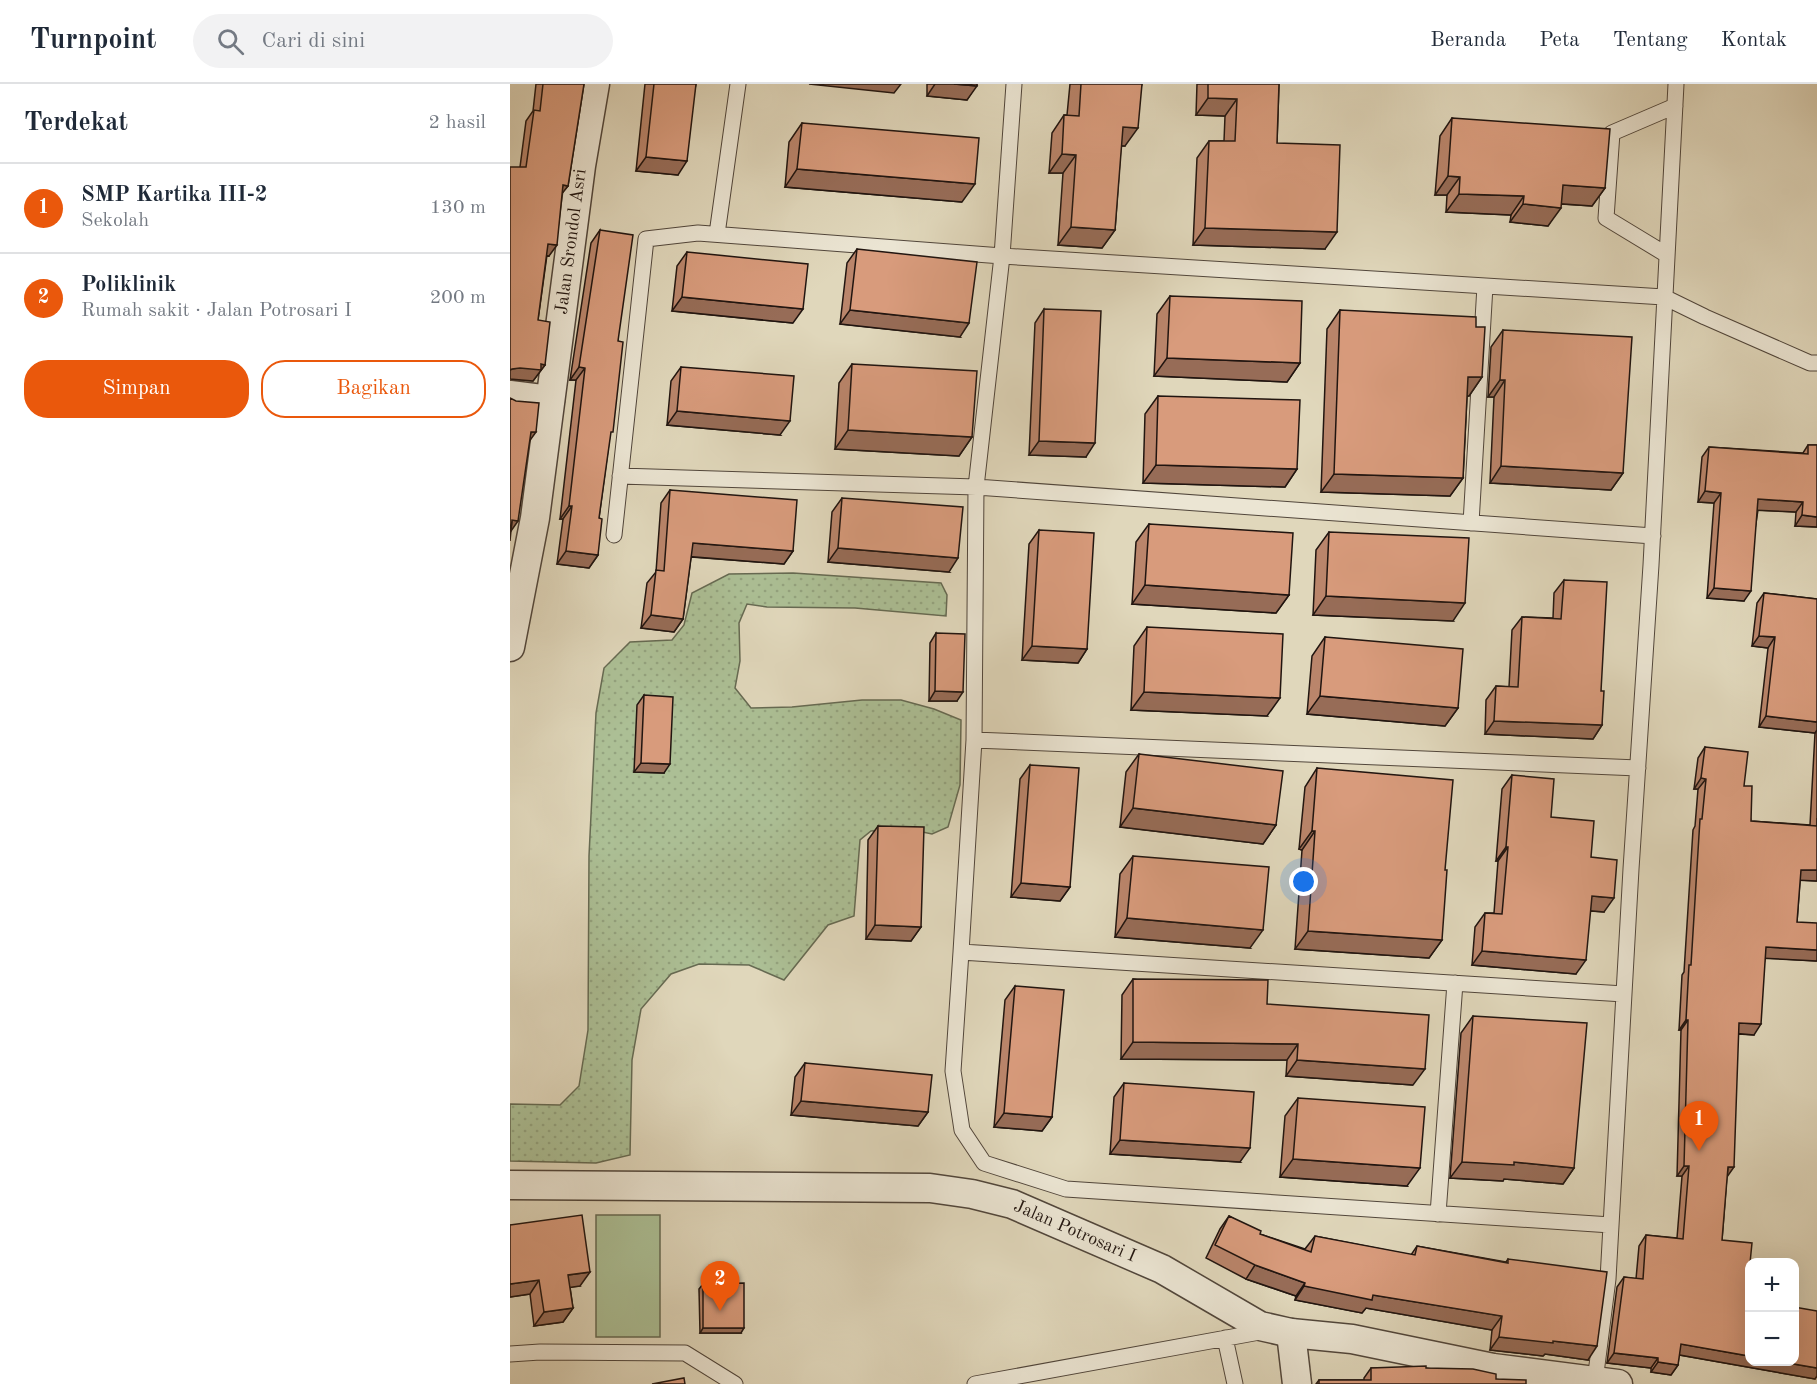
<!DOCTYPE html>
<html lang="id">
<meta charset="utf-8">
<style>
:root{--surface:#fff;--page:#f2f2f3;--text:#1f2937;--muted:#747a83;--line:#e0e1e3;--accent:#ea580c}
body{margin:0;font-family:"Old Standard TT",serif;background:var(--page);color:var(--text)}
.controls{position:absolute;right:18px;bottom:18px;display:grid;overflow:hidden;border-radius:12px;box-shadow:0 6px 24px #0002}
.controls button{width:54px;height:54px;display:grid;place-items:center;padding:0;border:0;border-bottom:2px solid var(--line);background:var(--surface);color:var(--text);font:30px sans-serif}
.you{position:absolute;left:794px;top:798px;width:21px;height:21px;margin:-15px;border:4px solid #fff;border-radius:50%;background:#1a73e8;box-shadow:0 0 0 9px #1a73e833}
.badge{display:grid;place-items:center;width:39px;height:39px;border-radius:50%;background:var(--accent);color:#fff;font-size:20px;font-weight:700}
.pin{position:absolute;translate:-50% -50px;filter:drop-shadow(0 2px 3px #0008)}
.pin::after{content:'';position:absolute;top:32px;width:21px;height:18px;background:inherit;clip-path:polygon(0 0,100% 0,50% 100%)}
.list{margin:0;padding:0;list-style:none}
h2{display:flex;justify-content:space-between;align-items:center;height:78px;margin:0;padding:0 24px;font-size:26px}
h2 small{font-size:20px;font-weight:400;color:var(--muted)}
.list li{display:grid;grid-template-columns:39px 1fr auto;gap:18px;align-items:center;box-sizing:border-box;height:90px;padding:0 24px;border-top:2px solid var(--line)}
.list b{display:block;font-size:22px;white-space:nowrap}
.list p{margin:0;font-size:20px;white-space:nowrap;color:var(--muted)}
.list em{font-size:20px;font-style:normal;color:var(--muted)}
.actions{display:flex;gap:12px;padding:18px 24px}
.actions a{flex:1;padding:14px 0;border:2px solid var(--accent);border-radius:24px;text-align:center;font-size:21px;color:var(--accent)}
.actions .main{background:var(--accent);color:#fff}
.icon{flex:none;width:33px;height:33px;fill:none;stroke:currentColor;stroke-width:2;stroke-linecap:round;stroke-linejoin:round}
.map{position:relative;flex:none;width:1307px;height:1300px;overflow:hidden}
header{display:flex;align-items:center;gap:36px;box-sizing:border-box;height:84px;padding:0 30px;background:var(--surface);border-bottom:2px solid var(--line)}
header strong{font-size:28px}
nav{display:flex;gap:33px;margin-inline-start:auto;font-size:21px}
.search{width:420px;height:54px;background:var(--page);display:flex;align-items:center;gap:15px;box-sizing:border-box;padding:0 21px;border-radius:33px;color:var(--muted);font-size:22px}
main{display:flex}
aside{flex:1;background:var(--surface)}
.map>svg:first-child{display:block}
.grass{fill:url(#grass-dots);stroke:#666a52;stroke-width:1.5}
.park{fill:#acbf95;stroke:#666a52;stroke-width:1.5}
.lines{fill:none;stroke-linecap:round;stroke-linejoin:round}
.lane-casing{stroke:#51463b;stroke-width:17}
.street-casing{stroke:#51463b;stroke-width:31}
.lane{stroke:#ebe5d3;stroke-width:15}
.street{stroke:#ebe5d3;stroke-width:28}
.wall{fill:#ba856b;stroke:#211510;stroke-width:1.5}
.shaded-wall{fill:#976c57;stroke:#211510;stroke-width:1.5}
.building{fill:#d89b7c;stroke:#211510;stroke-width:1.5}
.labels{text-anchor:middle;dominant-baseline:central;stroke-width:4.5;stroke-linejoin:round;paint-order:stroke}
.street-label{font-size:18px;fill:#211510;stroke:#ebe5d3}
</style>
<header>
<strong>Turnpoint</strong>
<div class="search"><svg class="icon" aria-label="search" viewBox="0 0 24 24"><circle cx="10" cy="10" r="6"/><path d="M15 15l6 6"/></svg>Cari di sini</div>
<nav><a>Beranda</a><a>Peta</a><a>Tentang</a><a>Kontak</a></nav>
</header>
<main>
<aside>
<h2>Terdekat<small>2 hasil</small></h2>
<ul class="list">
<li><span class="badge">1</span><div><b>SMP Kartika III-2</b><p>Sekolah</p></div><em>130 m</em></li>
<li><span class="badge">2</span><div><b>Poliklinik</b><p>Rumah sakit · Jalan Potrosari I</p></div><em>200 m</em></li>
</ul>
<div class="actions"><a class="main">Simpan</a><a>Bagikan</a></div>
</aside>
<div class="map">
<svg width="1307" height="1300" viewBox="0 0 1307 1300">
<defs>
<pattern id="grass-dots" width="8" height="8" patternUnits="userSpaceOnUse" patternTransform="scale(1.5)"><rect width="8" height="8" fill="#acbf95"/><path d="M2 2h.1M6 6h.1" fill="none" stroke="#94a37f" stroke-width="1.8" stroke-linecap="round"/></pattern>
</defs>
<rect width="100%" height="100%" fill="#e0d7bb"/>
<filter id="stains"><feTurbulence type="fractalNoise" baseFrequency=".00333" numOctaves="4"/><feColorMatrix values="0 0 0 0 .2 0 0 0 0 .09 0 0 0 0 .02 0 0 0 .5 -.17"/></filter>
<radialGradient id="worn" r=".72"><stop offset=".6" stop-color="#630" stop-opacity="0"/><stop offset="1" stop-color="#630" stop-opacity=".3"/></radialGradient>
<!-- grass -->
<path class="grass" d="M283,489L431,499L437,511L436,532L345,524L257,523L237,520L229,539L230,577L225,604L241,624L282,623L352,616H391L424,625L451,636L450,701L438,743L422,750L398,745L361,747L350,756L344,832L318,841L274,896L239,881L189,880L161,890L131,925L122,976L120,1071L86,1079L0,1077V1020L50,1021L69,1002L78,946L79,772L86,629L94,584L120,558L162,556L174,541L182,509L219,490Z"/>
<!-- park -->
<path class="park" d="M86,1131H150V1253H86Z"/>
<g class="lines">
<!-- lane casing -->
<g class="lane-casing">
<path id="lane" d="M207,150L228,0
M1157,171L1096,134L1102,49L1165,22
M110,392L466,403L1143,452
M961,439L975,202
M104,451L136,155L188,149L492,172L1154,213L1195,233L1300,279H1307
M464,656L1128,684
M451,868L464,656L466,403L492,172L504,0
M928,1130L945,899
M1101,1141L556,1105L474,1079L452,1046L443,987L451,868L1114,910
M715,1254L725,1300
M0,1270L30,1268L175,1269L225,1300
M1085,1297L1098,1195L1121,785L1141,481L1166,0
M465,1300L755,1247"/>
</g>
<!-- street casing -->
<g class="street-casing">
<g id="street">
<path d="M0,311L40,316"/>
<path id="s1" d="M0,563L25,434L71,82L85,0"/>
<path id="s2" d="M0,1101L420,1104L462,1110L502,1120L652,1185L750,1242L781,1249L842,1255L983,1284L1108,1300"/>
<path d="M781,1249L787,1300"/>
</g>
</g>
<!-- lane -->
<use href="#lane" class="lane"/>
<!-- street -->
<use href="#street" class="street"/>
</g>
<!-- wall -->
<path class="wall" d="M26,0H74L58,102L52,109L39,172L37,171L28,236L35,281L23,297L2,295L10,83L16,37L23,27Z
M135,0H186L168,91L126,87Z
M417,0H467L457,16L417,12Z
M560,0H632L615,62H611L605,146L592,164L548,161L553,89H539L542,49L554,31H557Z
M687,0H769L767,59L815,165L683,161L687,74L699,57H714L715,32L686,31Z
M942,34L1095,104L1082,122L1051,120L1038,142L1000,138L1001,131L936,128L937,111H925L930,52Z
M292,39L452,118L275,103L279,58Z
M90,146L108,257L100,351L89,434L88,471L79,484L47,480L53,435H50L66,296H60L81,159Z
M347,165L450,253L330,240L337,179Z
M177,168L283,239L162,227L167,182Z
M660,212L790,279L777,298L644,292L647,230Z
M534,225L576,373L519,371L525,239Z
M830,226L972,293L959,312H957L953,394L940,412L811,408L817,245Z
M993,246L1113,389L1101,406L980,399L984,313H978L981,263Z
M342,280L462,353L449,372L325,365L329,299Z
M171,283L270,351L157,341L161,297Z
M648,312L787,385L775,403L633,399L635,330Z
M1298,361H1307V443L1285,442L1286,428L1248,426L1234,517L1197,514L1204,419L1188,418L1192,373L1199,363L1293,369Z
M160,406L283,467L274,480L181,473L173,535L164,548L131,544L137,499L146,488L151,419Z
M332,414L439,488L318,478L322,428Z
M639,440L779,511L766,529L622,520L626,458Z
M529,446L577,565L568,579L512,576L519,460Z
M819,448L943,537L803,531L806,466Z
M1054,496L1091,607L1092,641L1083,655L975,650L976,616L986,602L999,603L1002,546L1012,533L1043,534L1044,509Z
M1254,509L1307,515V797L1290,796L1287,838L1307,877L1255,874L1244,951L1228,950L1212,1156L1237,1215L1307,1292L1305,1295L1169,1271L1168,1281L1161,1291L1141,1288V1284L1097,1279L1107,1203L1114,1193L1126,1195L1129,1162L1136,1151L1167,1154L1172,1092H1167L1171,946H1169L1172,891L1174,888L1183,746L1185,742L1188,705H1184L1188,674L1195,663L1234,702L1241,737L1300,741L1305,649L1249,643L1258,564L1242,562L1247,519Z
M637,543L757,632L621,626L624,562Z
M426,549L447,617H419L420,559Z
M815,553L948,624L935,642L797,630L802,572Z
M134,611L154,689L124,688L127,621Z
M629,670L766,741L753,760L610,743L616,688Z
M520,681L560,803L550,817L501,813L510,695Z
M807,684L932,856L919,874L785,865L792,766L789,765L795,703Z
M1002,691L1041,733L1081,773L1094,828L1080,827L1066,890L962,881L965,843L975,829H984L988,777H986L992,705Z
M368,742L411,843L401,857L356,855L358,756Z
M623,772L740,864L605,853L610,790Z
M623,895L757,920L903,1001L776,992L777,976L611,975L612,911Z
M505,902L542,1033L532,1047L484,1043L495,916Z
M963,932L1064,1084L1053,1100L994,1095L993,1097L940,1094L951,949Z
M295,979L418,1028L408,1042L281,1031L285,993Z
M614,999L730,1078L600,1070L604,1013Z
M788,1014L897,1102L770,1093L775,1032Z
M719,1132L750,1150L795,1165L805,1152L901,1171L907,1162L996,1178L998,1175L1078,1276L1035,1270L1033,1272L980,1266L982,1246L856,1224L852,1229L785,1216L786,1212L736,1195L696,1174L710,1145Z
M0,1141L70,1202L60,1203L63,1224L53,1238L24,1242L20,1210L0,1213Z
M193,1200L231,1249H190L189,1205Z
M861,1284H916L1016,1300H806L809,1296H854V1294Z"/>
<!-- shaded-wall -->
<path class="shaded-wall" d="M299,0H391L384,9Z
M425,0H444L467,2L457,16L417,12Z
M698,14L727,15L715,32L686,31Z
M613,43L628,44L615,62L600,61Z
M552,70L566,71L553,89H539Z
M136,73L177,77L168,91L126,87Z
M287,85L465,100L452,118L275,103Z
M938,92L950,93L937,111H925Z
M53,101L58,102L50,112Z
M1053,101L1095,104L1082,122L1040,119Z
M949,110L1014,112L1001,131L936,128Z
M1013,120L1051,124L1038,142L1000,138Z
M561,143L605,146L592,164L548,161Z
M695,144L827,148L815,165L683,161Z
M38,160L47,161L39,172L31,171Z
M172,213L293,225L283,239L162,227Z
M340,226L459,239L450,253L330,240Z
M657,274L790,279L777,298L644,292Z
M31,280L35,281L23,297L0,295V286L2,285Z
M69,283L75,284L66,296H60Z
M958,293H972L959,312L945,311Z
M990,296H995L984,313H978Z
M167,327L280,337L270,351L157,341Z
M338,346L462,353L449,372L325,365Z
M21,348H26L18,359Z
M529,357L585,359L576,373L519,371Z
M646,381L787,385L775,403L633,399Z
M991,382L1113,389L1101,406L980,399Z
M824,390L953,394L940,412L811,408Z
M1195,407L1211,409L1204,419L1188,418Z
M1248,415L1293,418L1286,428L1241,426Z
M59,422H62L53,435H50Z
M1292,431L1307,433V443L1285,442Z
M2,436L8,437L1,447Z
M183,459L283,467L274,480L173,472Z
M328,464L448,474L439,488L318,478Z
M56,467L88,471L79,484L47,480Z
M635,501L779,511L766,529L622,520Z
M1204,504L1241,507L1234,517L1197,514Z
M816,512L955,519L943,537L803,531Z
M141,531L173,535L164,548L131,544Z
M1249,552L1265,553L1258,564L1242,562Z
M522,562L577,565L568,579L512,576Z
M425,607L453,608L447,617H419Z
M634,608L770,614L757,632L621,626Z
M810,612L948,624L935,642L797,630Z
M1256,632L1307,638V646L1305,649L1249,643Z
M984,637L1092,641L1083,655L975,650Z
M131,679L160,680L154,689L124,688Z
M1191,694L1196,695L1188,705H1184Z
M623,724L766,741L753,760L610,743Z
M802,747H805L792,766L789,765Z
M996,763H998L988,777H986Z
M1291,786H1307V797L1284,796Z
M511,799L560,803L550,817L501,813Z
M1082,812L1104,814L1094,828L1072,826Z
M617,834L753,846L740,864L605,853Z
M365,841L411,843L401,857L356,855Z
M798,847L932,856L919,874L785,865Z
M1256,863L1307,866V877L1248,874Z
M972,867L1076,876L1066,890L962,881Z
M1176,936H1178L1171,946H1169Z
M1229,939L1251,940L1244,951L1222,949Z
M623,958L788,960L777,976L611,975Z
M787,976L915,985L903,1001L776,992Z
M291,1017L418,1028L408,1042L281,1031Z
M494,1029L542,1033L532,1047L484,1043Z
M610,1056L740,1064L730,1078L600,1070Z
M783,1075L910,1084L897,1102L770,1093Z
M952,1078H1004L1064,1084L1053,1100L994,1095L993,1097L940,1094Z
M1174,1082H1179L1172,1092H1167Z
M1218,1083H1224L1217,1093Z
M745,1181L795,1199L786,1212L736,1195Z
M80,1188L70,1202L49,1205L58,1191Z
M29,1196L20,1210L0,1213V1200Z
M794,1202L863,1211L992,1232L982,1246L856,1224L852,1229L785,1216Z
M63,1224L53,1238L24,1242L34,1228Z
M193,1244H234L231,1249H190Z
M989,1253L1043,1257L1087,1262L1078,1276L1035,1270L1033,1272L980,1266Z
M1171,1260L1239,1272V1278H1272L1307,1284V1292L1305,1295L1164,1270Z
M1104,1269L1148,1274L1141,1284L1097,1279Z
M1148,1278L1168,1281L1161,1291L1141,1288Z"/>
<!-- building -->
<path class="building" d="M33,0H74L58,102L53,101L47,161L38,160L28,236L40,238L35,281L31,280V286L10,284L2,285L0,286V83H16L24,26L30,27Z
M144,0H186L177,77L136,73Z
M444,0H467V2Z
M571,0H632L628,44L613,43L605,146L561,143L566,71L552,70L554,31L569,32Z
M698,0H769L767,59L830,61L827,148L695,144L699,57H725L727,15L698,14Z
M942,34L1100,45L1095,104L1053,101L1051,124L1013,120L1014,112L949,110L950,93L938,92Z
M292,39L469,54L465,100L287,85Z
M90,146L123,151L108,257L113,258L103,348H101L89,434L92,435L88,471L56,467L62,422H59L75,284L69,283Z
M347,165L467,178L459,239L340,226Z
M177,168L298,180L293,225L172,213Z
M660,212L792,217L790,279L657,274Z
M534,225L591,227L585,359L529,357Z
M830,226L966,233V243H975L972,293H958L953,394L824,390Z
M993,246L1122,253L1113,389L991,382L995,296H990Z
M342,280L467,287L462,353L338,346Z
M171,283L284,292L280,337L167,327Z
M648,312L790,316L787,385L646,381Z
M0,314L6,317L29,319L26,348H21L8,437L2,436L0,457Z
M1298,361H1307V433L1292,431L1293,418L1248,415L1241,507L1204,504L1211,409L1195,407L1199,363L1298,370Z
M160,406L287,416L283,467L183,459L173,535L141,531L146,486L154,487Z
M332,414L453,423L448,474L328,464Z
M639,440L783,449L779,511L635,501Z
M529,446L584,449L577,565L522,562Z
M819,448L959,454L955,519L816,512Z
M1054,496L1097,498L1091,607H1094L1092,641L984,637L986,602L1008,603L1012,533L1051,535Z
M1254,509L1307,515V638L1256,632L1265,553L1249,552Z
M637,543L773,550L770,614L634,608Z
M426,549L455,550L453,608L425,607Z
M815,553L953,565L948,624L810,612Z
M134,611L163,613L160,680L131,679Z
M1195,663L1238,668L1234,702H1242L1241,737L1307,742V734V786H1291L1287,838L1307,839V866L1256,863L1251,940L1229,939L1224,1083H1218L1212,1156L1242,1159L1240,1179H1239L1237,1215L1239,1216V1272L1171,1260L1168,1281L1148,1278V1274L1104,1269L1114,1193L1133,1195L1136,1151L1173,1155L1179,1082H1174L1178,936H1176L1179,881H1181L1190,735H1192L1196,695L1191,694Z
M629,670L773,687L766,741L623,724Z
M520,681L569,684L560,803L511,799Z
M807,684L943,696L935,786H937L932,856L798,847L805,747H802Z
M1002,691L1044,695L1041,733L1084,737L1081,773L1107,776L1104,814L1082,812L1076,876L972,867L975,829L992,830L998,763H996Z
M368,742L414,743L411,843L365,841Z
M623,772L759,783L753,846L617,834Z
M623,895L758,896L757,920L919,931L915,985L787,976L788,960L623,958Z
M505,902L554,906L542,1033L494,1029Z
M963,932L1077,939L1064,1084L1004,1078V1081L952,1078Z
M295,979L422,991L418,1028L291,1017Z
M614,999L744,1008L740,1064L610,1056Z
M788,1014L915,1023L910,1084L783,1075Z
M72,1131L80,1188L58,1191L63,1224L34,1228L29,1196L0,1200V1141Z
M719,1132L751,1147L750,1150L801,1168L805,1152L905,1171L907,1162L998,1179V1175L1097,1188L1087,1262L1043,1257V1259L989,1253L992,1232L863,1211L862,1216L794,1202L795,1199L745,1181L705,1161Z
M234,1199V1244H193V1200Z
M1284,1223L1307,1227V1284L1272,1278H1284Z
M916,1282V1284L963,1285L986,1290V1295L1016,1296V1300H809V1296H861V1284Z
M174,1294L175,1300H142Z"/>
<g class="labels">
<!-- street labels -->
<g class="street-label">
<text stroke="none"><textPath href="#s1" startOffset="410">Jalan Srondol Asri</textPath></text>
<text stroke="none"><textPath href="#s2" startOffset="572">Jalan Potrosari I</textPath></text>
</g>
</g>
<rect width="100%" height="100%" filter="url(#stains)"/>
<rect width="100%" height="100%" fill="url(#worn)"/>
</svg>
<div class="controls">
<button>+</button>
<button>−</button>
</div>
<div class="you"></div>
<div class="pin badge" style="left:1189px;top:1067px">1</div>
<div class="pin badge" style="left:210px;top:1227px">2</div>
</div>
</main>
